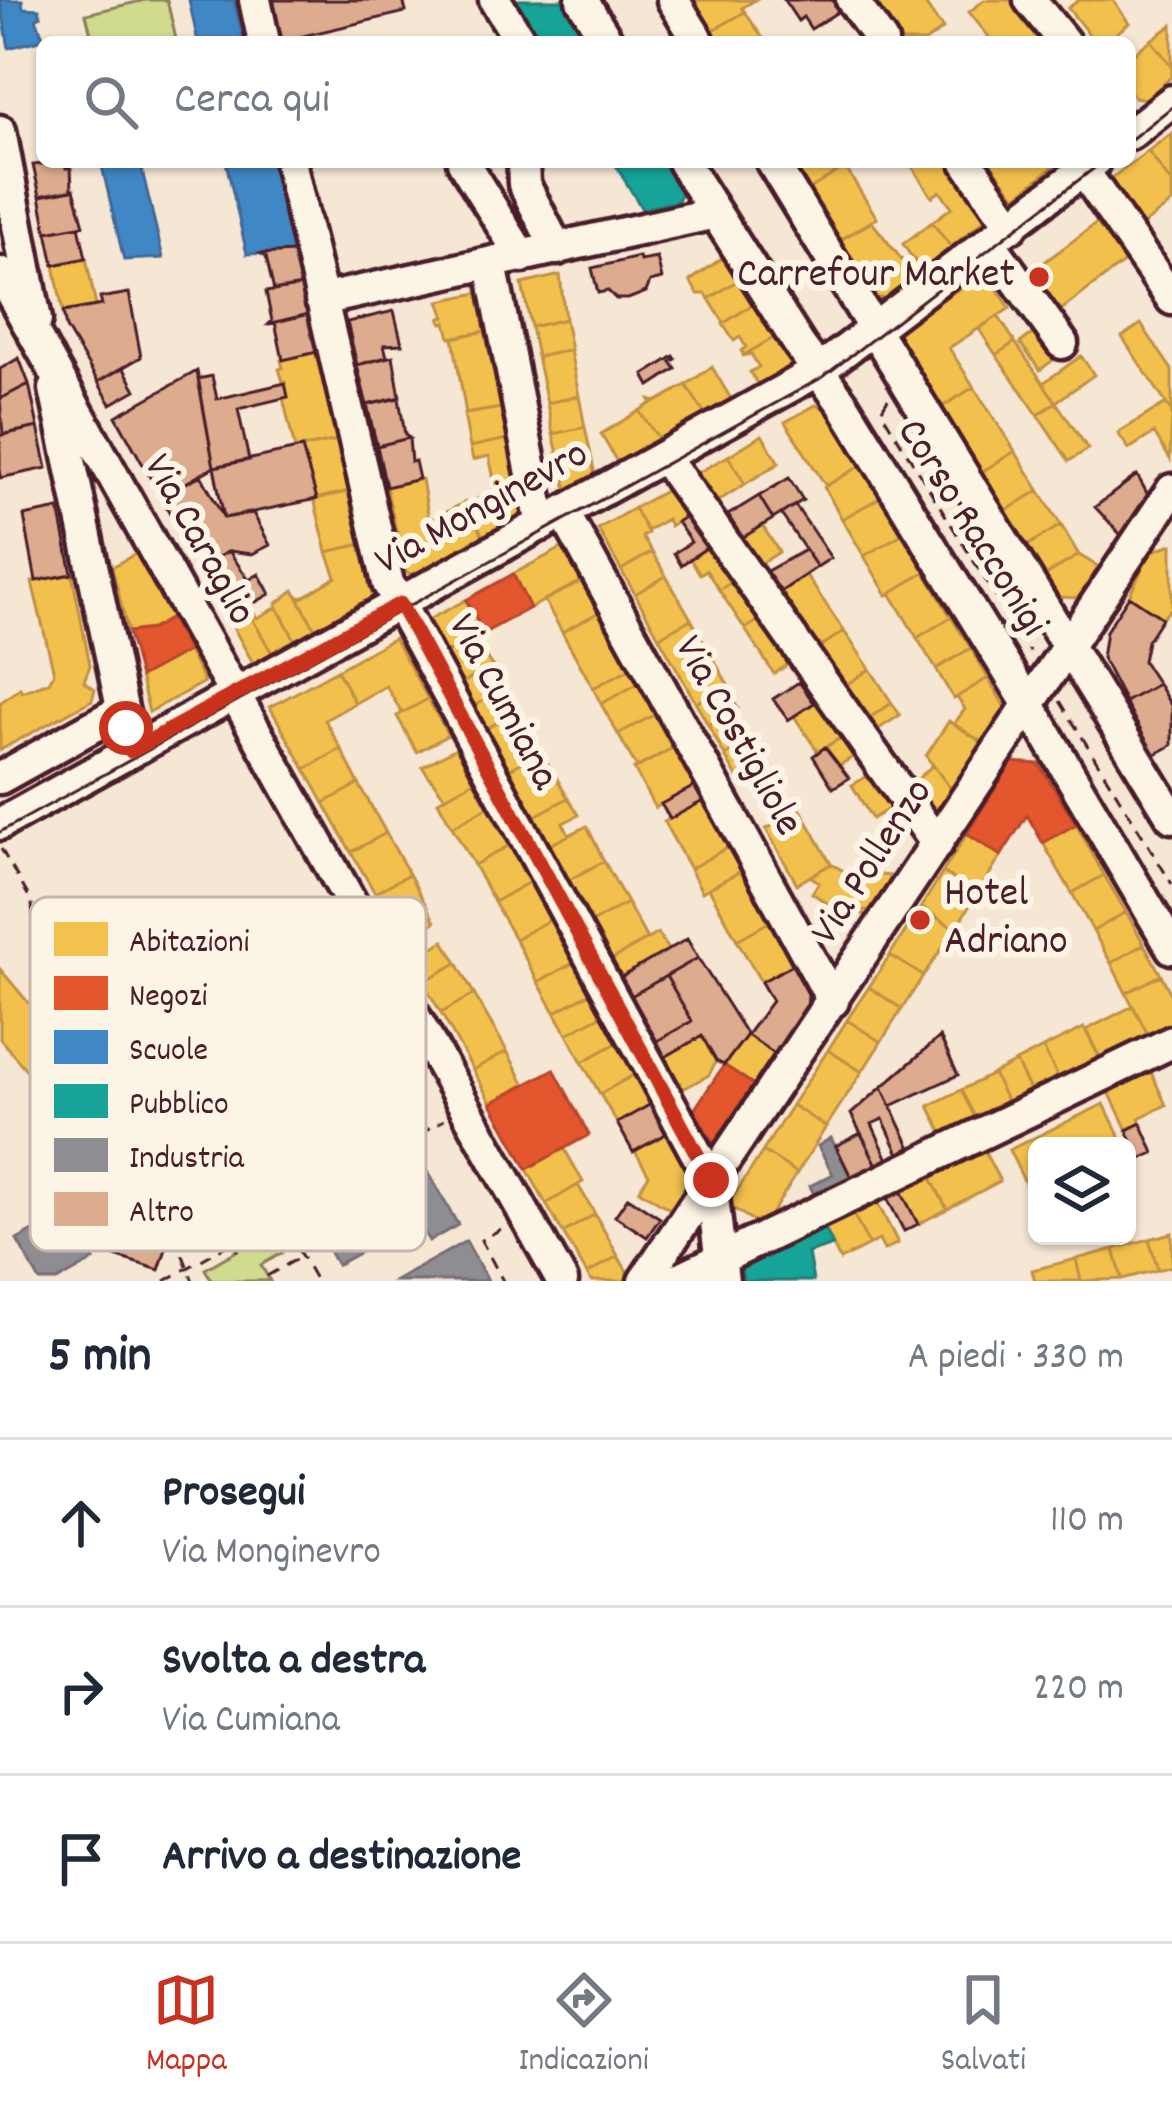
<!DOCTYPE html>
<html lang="it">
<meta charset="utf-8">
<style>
:root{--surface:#fff;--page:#f2f2f3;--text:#1f2937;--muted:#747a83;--line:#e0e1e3;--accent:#c8321e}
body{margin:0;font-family:Dekko,sans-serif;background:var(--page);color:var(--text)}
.controls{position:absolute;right:36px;bottom:36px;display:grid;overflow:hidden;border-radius:18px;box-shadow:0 3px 9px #0004}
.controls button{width:108px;height:108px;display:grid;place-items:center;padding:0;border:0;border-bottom:3px solid var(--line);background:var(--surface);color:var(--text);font:60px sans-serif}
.stop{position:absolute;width:36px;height:36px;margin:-27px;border:9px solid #c8321e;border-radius:50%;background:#fff}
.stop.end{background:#c8321e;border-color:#fff;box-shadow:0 3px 12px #0008}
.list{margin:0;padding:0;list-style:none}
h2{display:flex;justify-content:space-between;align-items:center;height:156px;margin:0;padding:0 48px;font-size:51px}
h2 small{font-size:39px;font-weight:400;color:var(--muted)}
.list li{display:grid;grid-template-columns:78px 1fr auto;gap:36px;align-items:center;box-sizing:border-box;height:168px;padding:0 48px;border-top:3px solid var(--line)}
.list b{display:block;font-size:45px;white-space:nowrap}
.list p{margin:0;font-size:39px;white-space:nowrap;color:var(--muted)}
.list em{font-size:39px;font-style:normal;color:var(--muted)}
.icon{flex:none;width:66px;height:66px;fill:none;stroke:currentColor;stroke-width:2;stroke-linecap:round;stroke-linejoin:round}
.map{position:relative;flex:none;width:1172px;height:1281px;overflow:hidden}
.search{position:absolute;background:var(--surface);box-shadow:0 3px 9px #0004;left:36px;right:36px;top:36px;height:132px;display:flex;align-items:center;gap:30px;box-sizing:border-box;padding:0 42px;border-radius:18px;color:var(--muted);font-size:45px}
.sheet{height:660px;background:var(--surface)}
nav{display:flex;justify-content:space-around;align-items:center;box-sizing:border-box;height:168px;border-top:3px solid var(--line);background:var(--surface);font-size:33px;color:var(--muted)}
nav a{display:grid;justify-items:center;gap:6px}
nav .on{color:var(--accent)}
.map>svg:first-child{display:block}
.green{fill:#d0db8e;stroke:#8d7d5c;stroke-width:3}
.homes{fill:#f2c14e;stroke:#c09044;stroke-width:3}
.shops{fill:#e4572e;stroke:#b6462d;stroke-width:3}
.schools{fill:#3f88c5;stroke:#426897;stroke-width:3}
.public{fill:#17a398;stroke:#267b77;stroke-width:3}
.industry{fill:#8d8d92;stroke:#796c73;stroke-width:3}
.building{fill:#ddac8f;stroke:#4a1f2b;stroke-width:3}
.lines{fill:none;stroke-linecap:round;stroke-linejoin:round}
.minor-casing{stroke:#4a1f2b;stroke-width:39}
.path{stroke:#4a1f2b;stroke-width:3;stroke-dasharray:12 9;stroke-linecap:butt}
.minor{stroke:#fcf5e5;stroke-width:30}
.tram{stroke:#4a1f2b;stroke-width:3}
.route{stroke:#c8321e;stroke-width:15}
.poi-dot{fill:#c8321e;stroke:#fcf5e5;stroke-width:4.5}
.labels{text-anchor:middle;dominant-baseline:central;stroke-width:12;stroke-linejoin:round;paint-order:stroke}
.poi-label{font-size:42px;fill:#4a1f2b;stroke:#fcf5e5;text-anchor:end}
.street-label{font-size:42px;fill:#4a1f2b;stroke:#fcf5e5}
.key{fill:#fcf5e5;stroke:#c7b5ad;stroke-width:3}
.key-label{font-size:33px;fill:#4a1f2b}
</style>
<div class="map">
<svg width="1172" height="1281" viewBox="0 0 1172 1281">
<rect width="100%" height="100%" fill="#f6e6d4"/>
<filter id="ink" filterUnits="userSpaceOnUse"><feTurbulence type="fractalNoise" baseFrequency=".00833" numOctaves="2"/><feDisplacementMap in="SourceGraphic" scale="24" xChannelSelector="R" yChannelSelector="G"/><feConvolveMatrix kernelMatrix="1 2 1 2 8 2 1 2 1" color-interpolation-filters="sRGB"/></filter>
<g filter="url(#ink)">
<!-- green -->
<path class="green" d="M145,0H167L176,39L93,42L86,14Z
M270,1232L282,1253L261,1265L270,1281H212L205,1269Z"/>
<!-- homes -->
<path class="homes" d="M688,0H755L742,8L745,12L708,33Z
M873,0H922L943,29L925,42H902Z
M984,0H1011L1044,42H993L969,12Z
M1079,0H1113L1129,23L1106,42H1095L1068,8Z
M745,12L764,40L714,42L708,33Z
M1172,25V66L1151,40Z
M1151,40L1172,66V76L1147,99L1134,97L1130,92V56Z
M1172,133V184L1148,151Z
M1148,151L1172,184V203L1139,228L1105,183Z
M790,162H842L845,167L808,190Z
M909,162H949L988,217L951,247L932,222L952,207L940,191L932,197Z
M989,162H1059L1016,197Z
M845,167L877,218L840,240L808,190Z
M1109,214L1138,252L1048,320L1019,281Z
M872,222L905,264L914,259L921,271L888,298H877L840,240Z
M932,222L951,247L921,271L903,244Z
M725,256L740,279L709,299L706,294H698L690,281Z
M86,258L96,306L63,312L54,265Z
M986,272L1010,308L949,348L974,387L940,408L891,332Z
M560,275L565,319L531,327L522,284Z
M740,279L755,303L724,323L709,299Z
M478,293L485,331L450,338L446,322L442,323L440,318L445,317L439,301Z
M755,303L775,337L744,355L741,351L746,347L740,337L734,341L723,324Z
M998,316L1015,342L996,355L979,329Z
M565,319L571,350L537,357L531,327Z
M1141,324L1172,370V412L1122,337Z
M1040,328L1060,355L1040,370L1020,343Z
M485,331L501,408L466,414L453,338Z
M775,337L793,365L758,385L750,372L759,367L751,354L742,356Z
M1015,342L1056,402L1038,415L996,355Z
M570,350L579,396L547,403L537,357Z
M317,352L338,440L295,449L283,398L288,397L279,369L283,368L281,360Z
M1081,356L1094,375L1056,402L1043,383Z
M712,367L731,399L705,414L686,385Z
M686,385L705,414L659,439L639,411L652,403L650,400L656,402Z
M974,387L1015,451L980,473L940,408Z
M579,396L585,427L553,434L547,403Z
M1056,402L1088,449L1069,461L1038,415Z
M1166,403L1172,412L1170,459L1154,433L1129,449L1118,433Z
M816,405L829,410L862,465L826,486L785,422Z
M501,408L507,439L470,447L464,414Z
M639,411L659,439L617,462L601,434Z
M585,427L595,475L567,489L553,434Z
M762,435L779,463L745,484L728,456Z
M507,439L523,514L483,536L466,506L496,488L489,456L473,460L470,447Z
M338,440L350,491L317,499L302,448Z
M1015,451L1039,490L1004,512L980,473Z
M728,456L745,484L715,503L694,475Z
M862,465L881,497L842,519L824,487Z
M422,479L429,521L465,502L483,536L413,575L406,572L386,487Z
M676,485L694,510L670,526L667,519L647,531L634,508Z
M1039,490L1061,525L1025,547L1004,512Z
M350,491L362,544L327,552L314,499Z
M881,497L902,534L864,556L842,519Z
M634,508L648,533L642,537L652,552L621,570L598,529Z
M762,525L779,552L759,565L742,538Z
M1061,525L1079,555L1044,576L1025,547Z
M902,534L925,572L887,595L864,556Z
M715,542L739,577L719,590L706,570L700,574L690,559Z
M362,544L372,597L315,629L297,596L302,598L336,577L327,552Z
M1169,545H1172V608L1162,618L1129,596L1150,552Z
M566,546L584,580L530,608L513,574Z
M652,552L666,576L635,594L621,570Z
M137,553L171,618L152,629L128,632L112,567Z
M1079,555L1099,567L1080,598L1057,597L1044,576Z
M925,572L951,617L917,638L890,593Z
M72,574L90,665L84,681L95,689L92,700L0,750V703L20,688L22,692L49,682L54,673L32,582Z
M806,575L844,631L817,649L779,593Z
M666,576L691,619L659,637L635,594Z
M739,577L765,616L745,629L719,590Z
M584,580L601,611L562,632L544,600Z
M294,590L315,629L295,640L276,604Z
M466,600L484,633L442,655L424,622Z
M277,607L295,640L272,653L250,615L254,613L257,618Z
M601,611L631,668L593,688L562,632Z
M250,615L272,653L253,663L232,625Z
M765,616L795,660L774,674L745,629Z
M951,617L971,648L936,669L917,638Z
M691,619L728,685L696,703L659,637Z
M844,631L870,669L843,687L817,649Z
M394,638L428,699L402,713L386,686L355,703L337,670Z
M469,641L480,648L492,666L459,685L442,655Z
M971,648L988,678L954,699L936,669Z
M188,651L204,682L149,712L140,677Z
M492,666L506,688L472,707L459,685Z
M631,668L639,683L601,704L593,688Z
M870,669L892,703L866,720L843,687Z
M337,670L355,703L325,720L341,749L305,769L270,707Z
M988,678L1006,709L985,744L954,724L965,709L957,697Z
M639,683L656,714L618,734L601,704Z
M726,687L738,709L708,725L696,703Z
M506,688L519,710L484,730L472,707Z
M824,697L847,734L818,752L794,716Z
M428,699L448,735L417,752L397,716Z
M892,703L900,715L874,732L866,720Z
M519,710L541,751L507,771L484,730Z
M731,712L748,743L725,756L708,725Z
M656,714L674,747L637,768L618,734Z
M949,721L989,747L957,797L926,756Z
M847,734L859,753L837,767L825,747Z
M753,741L765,762L737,777L725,756Z
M674,747L695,786L655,808L634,769Z
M456,748L474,781L445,797L422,767Z
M341,749L359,784L324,803L305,769Z
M541,751L568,798L533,817L507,771Z
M933,765L954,793L935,821L910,786Z
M873,773L893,806L872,819L852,785Z
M474,781L488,807L452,827L438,801Z
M359,784L386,833L351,852L324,803Z
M568,798L579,815L563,823L569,835L548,846L533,817Z
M703,801L728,847L690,869L664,822Z
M488,807L510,845L474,865L452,827Z
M801,810L831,864L797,884L766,829Z
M1076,824L1104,875L1072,893L1043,843Z
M587,826L604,861L567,881L548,846Z
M386,833L409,874L375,893L351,852Z
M967,834L1001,856L977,894L943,872Z
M510,845L531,881L494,902L474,865Z
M728,847L741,871L702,892L690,869Z
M604,861L627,903L591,923L567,881Z
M831,864L846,872L891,876L883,903L874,904L873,911L863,910L864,914L840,912L812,893L819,882L810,876Z
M741,871L769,922L737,940L709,888Z
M943,872L977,894L955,929L921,907Z
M409,874L435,922L402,941L375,893Z
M1104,875L1126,912L1093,931L1072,893Z
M531,881L551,919L515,939L494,902Z
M627,903L647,939L611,960L591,923Z
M921,907L955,929L923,976L890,955Z
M1126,912L1144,944L1111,963L1093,931Z
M551,919L575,962L538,982L515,939Z
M769,922L792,965L761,982L737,940Z
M658,933L668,950L621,977L611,960Z
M444,941L457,963L423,982L410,960Z
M1144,944L1161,975L1126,993L1111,963Z
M890,955L923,976L902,1009L869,987Z
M575,962L592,992L555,1012L538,982Z
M457,963L474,994L441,1013L423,982Z
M0,969L91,1077L79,1157L35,1134L39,1085L0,1039Z
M1161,975L1172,996V1029L1151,1040L1126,993Z
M869,987L902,1009L881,1042L847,1020Z
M592,992L604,1014L567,1034L555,1012Z
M474,994L507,1051L473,1070L441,1013Z
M1133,1006L1151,1040L1103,1064L1086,1030Z
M604,1014L619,1042L582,1062L567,1034Z
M847,1020L881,1042L862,1072L828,1050Z
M1084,1028L1103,1064L1062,1085L1043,1048Z
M747,1035L776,1055L757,1087L724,1065Z
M702,1036L716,1061L709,1075L683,1089L665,1057Z
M619,1042L637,1073L600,1094L582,1062Z
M1043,1048L1062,1085L1034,1098L1016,1062Z
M828,1050L862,1072L826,1127L792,1105Z
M507,1051L525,1085L491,1103L473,1070Z
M1016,1062L1034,1098L1011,1110L993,1074Z
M1151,1072L1166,1105L1139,1118L1141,1123L1127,1130L1109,1092Z
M637,1073L653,1103L617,1123L600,1094Z
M993,1074L1011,1110L979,1125L961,1090Z
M961,1090L979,1125L947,1142L929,1106Z
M1104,1104L1123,1143L1037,1146V1185L1028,1189L1009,1150Z
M792,1105L826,1127L797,1173L763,1151Z
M669,1132L695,1177L673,1211L639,1190L649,1175L635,1151Z
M982,1147L1000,1181L947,1209L929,1174Z
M564,1148L583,1182L546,1204L527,1169Z
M763,1151L797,1173L763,1227L728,1205Z
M929,1174L947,1209L918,1224L900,1189Z
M578,1185L595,1214L563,1233L546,1204Z
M876,1200L898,1243L884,1250L879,1240L869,1245L852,1212Z
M852,1212L869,1245L840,1260L824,1227Z
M595,1214L618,1256L587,1274L563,1233Z
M1172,1233V1266L1158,1270L1149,1239Z
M1149,1239L1158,1270L1122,1279L1114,1249Z
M1114,1249L1122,1279L1081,1281L1076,1259Z
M618,1256L629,1275L625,1281H591L587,1274Z
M1076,1259L1081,1281H1035L1032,1270Z"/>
<!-- shops -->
<path class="shops" d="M513,574L530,608L484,633L466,600Z
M171,618L188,651L140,677L128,632L152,629Z
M1011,762L1039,764L1076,824L1043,843L1027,815L1001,856L967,834Z
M724,1065L757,1087L723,1141H712L694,1110Z
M554,1069L589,1135L527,1169L491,1103Z"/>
<!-- schools -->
<path class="schools" d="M0,0H22L23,8L39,9L41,16L36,19L44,39L9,48Z
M189,0H234L244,42H198Z
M101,162H140L163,258L124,260Z
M226,162H272L293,252L247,254Z"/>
<!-- public -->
<path class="public" d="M514,0H567L593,42H540Z
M614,162H667L683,187L678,201L642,209Z
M824,1227L833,1245L808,1253L813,1281H744L741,1269Z"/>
<!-- industry -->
<path class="industry" d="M831,1138L853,1181L816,1198L810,1186L833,1174L818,1146Z
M419,1156L458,1225L429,1241L417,1221L337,1265L310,1217Z
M66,1213L94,1260L57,1281H40L17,1240Z
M466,1241L488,1281H395Z"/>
<!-- building -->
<path class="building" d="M272,0H403L406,12L282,41Z
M784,0H832L839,11L811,29L803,17L798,21Z
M65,162L66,168L71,167L72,190L40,196L33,165Z
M74,189L84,225L47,232L40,196Z
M79,226L86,258L54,265L47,232Z
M294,252L302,286L274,291L266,257L261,254Z
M639,257L640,261L657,258L662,279L650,282L646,292L628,299H616L608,291L598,293L592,268Z
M302,286L309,314L269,324L272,321L266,292Z
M129,293L141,357L98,382L66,328L63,312L102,305L100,298Z
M394,311L402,344L384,345L387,357L357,365L347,322Z
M309,314L317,352L283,360L275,322Z
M393,356L400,397L367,405L357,365Z
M674,356L676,359L671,362L676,369L650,386L644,375Z
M19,358L29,384L0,399V369Z
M123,367L136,390L111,404L98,382Z
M197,371L214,467L161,497L116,416Z
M212,376L217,399L285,383L288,397L238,409L249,460L214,467L198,379Z
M29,384L38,427L3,435L0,399Z
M399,398L405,435L409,438L377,446L367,405Z
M38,427L47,468L0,478V435Z
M409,438L411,462L415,461L419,479L386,487L377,446Z
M302,448L317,499L224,518L214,467Z
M201,475L224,518L253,513L270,545L252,554L229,551L200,567L161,497Z
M1137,475L1148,495L1121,535L1095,507Z
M789,478L803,500L773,519L759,496Z
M759,496L773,519L742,538L728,515Z
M795,505L831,558L817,567L781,514Z
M59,509L72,574L36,581L24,516Z
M694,510L715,542L681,565L674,553L691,542L677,522Z
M805,550L817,567L779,593L765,572Z
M229,551L248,579L217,597L200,567Z
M259,574L270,594L256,602L245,582Z
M1129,596L1162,618L1147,641L1143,661L1158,684L1125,702L1102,658L1106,631Z
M799,682L814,703L788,720L773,699Z
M1158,684L1172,707V745L1154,755L1125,702Z
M825,747L849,778L833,788L813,756Z
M695,786L703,801L670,819L661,804Z
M687,939L698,958L631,996L621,977Z
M698,958L747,1035L724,1065L716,1061L702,1036L665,1057L657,1041L692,1021L666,976Z
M792,965L808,994L807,1012L776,1055L747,1035L772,1001L761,982Z
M666,976L692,1021L657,1041L631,996Z
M940,1037L958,1075L891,1106L882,1087Z
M882,1087L913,1152L901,1158L883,1119L872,1124L890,1164L879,1169L851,1114Z
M653,1103L669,1132L633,1152L617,1123Z
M1141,1123L1154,1153L1140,1159L1127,1130Z
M861,1133L879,1169L853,1181L836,1146Z
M128,1165L172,1179L156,1237L169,1240L159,1270L86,1247L101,1203L115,1207Z
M900,1189L918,1224L904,1231L886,1196Z
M628,1197L660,1218L647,1237L615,1216Z"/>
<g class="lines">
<!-- minor casing -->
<g class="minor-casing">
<path id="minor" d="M255,0L264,42
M495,0L521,42
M582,0L608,42
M673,0L699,42
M852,0L882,42
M1030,0L1064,42
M0,131L36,320
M1130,134L1172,101
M290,162L388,583L711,1180L723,1281
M463,162L522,257
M523,162L524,184L557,249
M683,162L800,346L843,404L1029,705L1172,948
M772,162L1172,817
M967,162L1012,226
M1083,170L1172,299
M990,243L1062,343
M491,264L542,525
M0,273L562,1281
M321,300L715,213
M55,389L131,751
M664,457L937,844
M564,513L833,1001
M0,778L122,710
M0,824L818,371L1094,162
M644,1281L1172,490
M674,1281L1172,1042"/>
</g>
<!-- path -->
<path class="path" d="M888,399L881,411L1030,652
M1060,701L1172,884
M1,849L32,902L34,947L95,1060L138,1104L182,1184L171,1225L193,1281
M138,1104L176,1110L209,1168L247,1180L288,1232L316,1281
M196,1175L238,1251
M184,1183L207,1169
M501,1229L481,1240L503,1281
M267,1276L302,1256
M165,1281L444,1120"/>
<!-- minor -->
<use href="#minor" class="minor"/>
<!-- tram -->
<path class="tram" d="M1130,140L1172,107
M0,832L823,377L1102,162"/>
</g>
</g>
<g class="lines" filter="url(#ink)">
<!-- route -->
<path class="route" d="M126,728L131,751L400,604L711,1180"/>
</g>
<!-- markers -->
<g class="poi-dot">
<circle cx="1039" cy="277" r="12"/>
<circle cx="920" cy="920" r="12"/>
</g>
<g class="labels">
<!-- poi labels -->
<g class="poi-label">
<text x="1015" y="277">Carrefour Market</text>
<text x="944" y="896" text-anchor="start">Hotel<tspan x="944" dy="48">Adriano</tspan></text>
</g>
<!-- street labels -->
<g class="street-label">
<text transform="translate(483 510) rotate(-29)">Via Monginevro</text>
<text transform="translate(970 529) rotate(58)">Corso Racconigi</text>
<text transform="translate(197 541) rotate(61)">Via Caraglio</text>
<text transform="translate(501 703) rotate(62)">Via Cumiana</text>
<text transform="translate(736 737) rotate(61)">Via Costigliole</text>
<text transform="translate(874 863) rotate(-57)">Via Pollenzo</text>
</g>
</g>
<!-- legend -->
<rect x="30" y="897" width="396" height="354" rx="18" class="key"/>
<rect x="54" y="922" width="54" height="34" fill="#f2c14e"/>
<rect x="54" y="976" width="54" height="34" fill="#e4572e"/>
<rect x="54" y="1030" width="54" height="34" fill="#3f88c5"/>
<rect x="54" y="1084" width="54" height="34" fill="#17a398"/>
<rect x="54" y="1138" width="54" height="34" fill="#8d8d92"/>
<rect x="54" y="1192" width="54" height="34" fill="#ddac8f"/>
<g class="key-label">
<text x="129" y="951">Abitazioni</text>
<text x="129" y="1005">Negozi</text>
<text x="129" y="1059">Scuole</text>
<text x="129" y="1113">Pubblico</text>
<text x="129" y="1167">Industria</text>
<text x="129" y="1221">Altro</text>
</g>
</svg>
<div class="controls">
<button><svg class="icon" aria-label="layers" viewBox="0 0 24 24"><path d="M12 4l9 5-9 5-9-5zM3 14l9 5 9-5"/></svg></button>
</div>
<div class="stop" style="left:126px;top:728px"></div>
<div class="stop end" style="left:711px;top:1180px"></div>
<div class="search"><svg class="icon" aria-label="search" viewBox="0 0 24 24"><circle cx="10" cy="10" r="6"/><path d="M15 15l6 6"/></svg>Cerca qui</div>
</div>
<section class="sheet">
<h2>5 min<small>A piedi · 330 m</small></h2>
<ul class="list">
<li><svg class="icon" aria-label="ahead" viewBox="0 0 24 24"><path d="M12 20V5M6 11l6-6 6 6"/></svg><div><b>Prosegui</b><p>Via Monginevro</p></div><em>110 m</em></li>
<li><svg class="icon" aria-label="right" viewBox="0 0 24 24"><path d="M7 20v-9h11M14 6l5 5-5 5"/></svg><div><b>Svolta a destra</b><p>Via Cumiana</p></div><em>220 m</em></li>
<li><svg class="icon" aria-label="arrive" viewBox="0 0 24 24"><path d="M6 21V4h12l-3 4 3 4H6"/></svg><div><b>Arrivo a destinazione</b></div></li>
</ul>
</section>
<nav>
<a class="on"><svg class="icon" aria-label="map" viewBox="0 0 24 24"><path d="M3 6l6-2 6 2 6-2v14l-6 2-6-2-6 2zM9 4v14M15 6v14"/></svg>Mappa</a>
<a><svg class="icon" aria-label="directions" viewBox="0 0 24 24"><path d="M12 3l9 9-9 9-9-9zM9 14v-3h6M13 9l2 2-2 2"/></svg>Indicazioni</a>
<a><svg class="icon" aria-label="saved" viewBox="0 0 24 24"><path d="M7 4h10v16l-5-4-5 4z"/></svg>Salvati</a>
</nav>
